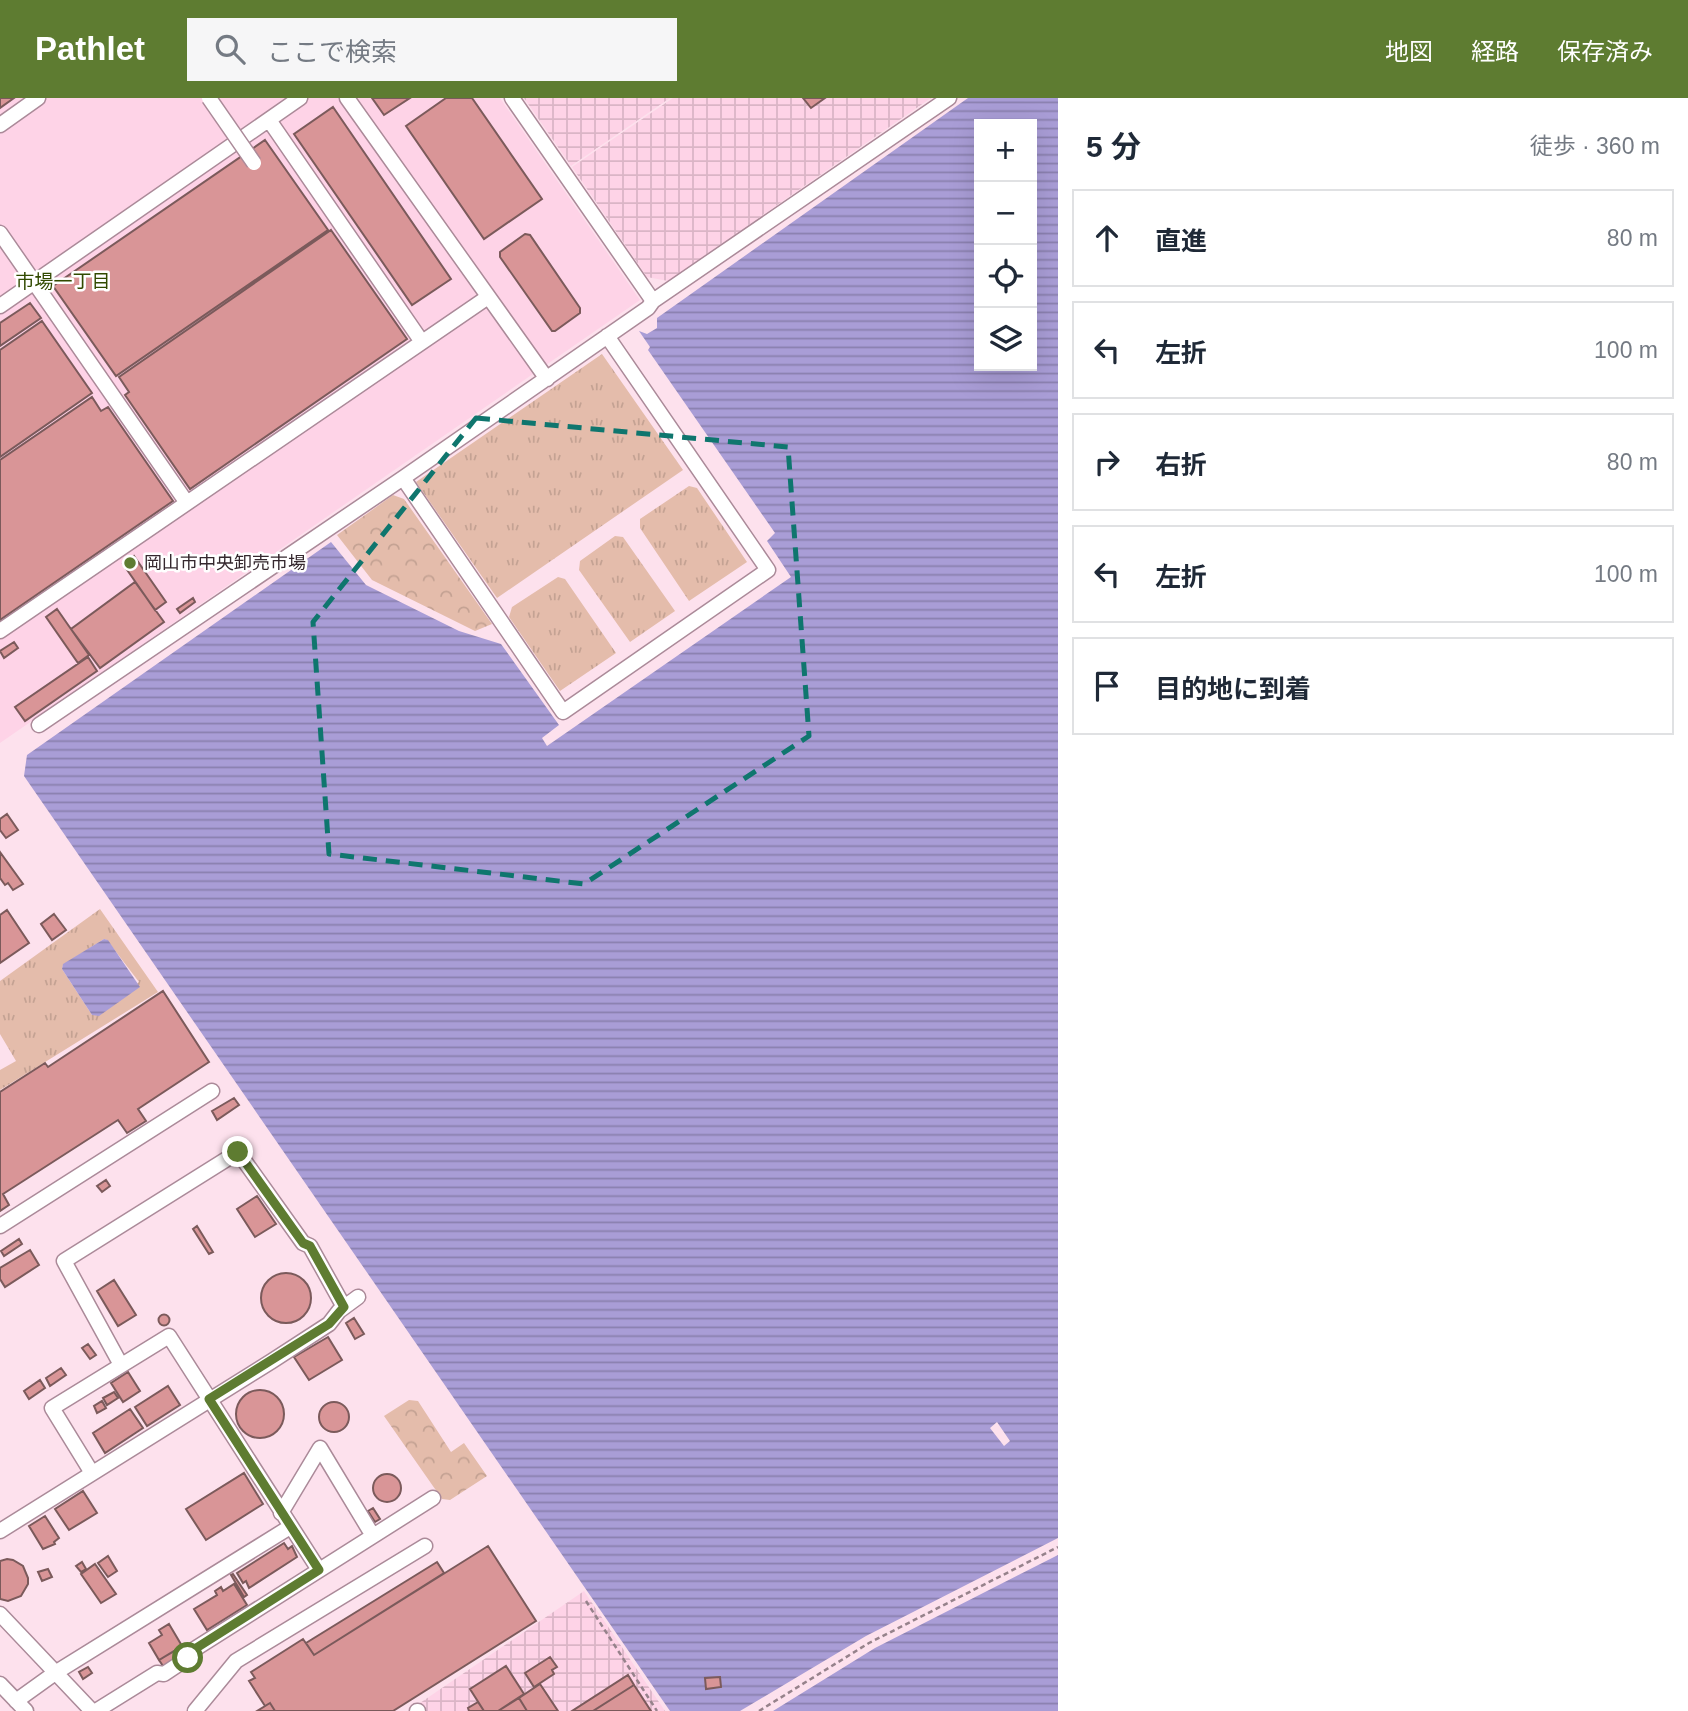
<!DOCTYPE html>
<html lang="ja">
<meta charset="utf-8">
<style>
:root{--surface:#fff;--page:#f6f6f7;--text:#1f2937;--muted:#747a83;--line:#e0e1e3;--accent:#5e7c31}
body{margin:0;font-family:Helvetica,"Noto Sans JP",sans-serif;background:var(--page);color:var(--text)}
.controls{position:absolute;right:21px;top:21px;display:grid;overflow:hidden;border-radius:0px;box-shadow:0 7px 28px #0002}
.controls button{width:63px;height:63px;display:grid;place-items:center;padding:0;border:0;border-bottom:2px solid var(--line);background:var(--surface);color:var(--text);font:35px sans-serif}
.stop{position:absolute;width:21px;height:21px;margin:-16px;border:5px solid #5e7c31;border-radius:50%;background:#fff}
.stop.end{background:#5e7c31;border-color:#fff;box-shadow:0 2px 7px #0008}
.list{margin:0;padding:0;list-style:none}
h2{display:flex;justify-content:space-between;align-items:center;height:91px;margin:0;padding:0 28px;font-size:30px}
h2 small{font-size:23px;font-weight:400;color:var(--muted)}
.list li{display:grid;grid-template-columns:46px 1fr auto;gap:21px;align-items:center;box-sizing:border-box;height:98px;margin:0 14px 14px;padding:0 14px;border:2px solid var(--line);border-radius:0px}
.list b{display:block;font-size:26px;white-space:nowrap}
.list em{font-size:23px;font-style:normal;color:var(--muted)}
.icon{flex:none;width:38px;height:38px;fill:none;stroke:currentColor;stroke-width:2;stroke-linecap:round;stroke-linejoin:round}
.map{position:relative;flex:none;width:1058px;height:1613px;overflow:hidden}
header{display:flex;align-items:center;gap:42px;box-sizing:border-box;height:98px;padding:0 35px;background:var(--accent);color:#fff}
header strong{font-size:33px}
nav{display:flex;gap:38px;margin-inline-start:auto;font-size:24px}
.search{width:490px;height:63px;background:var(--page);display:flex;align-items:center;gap:18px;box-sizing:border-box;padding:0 24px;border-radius:0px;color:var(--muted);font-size:26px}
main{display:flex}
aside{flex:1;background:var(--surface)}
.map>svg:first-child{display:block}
.built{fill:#fed3e7}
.industrial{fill:url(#industrial-grid)}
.grass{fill:url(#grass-tufts);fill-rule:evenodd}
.forest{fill:url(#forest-crowns)}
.water{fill:url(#water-rules);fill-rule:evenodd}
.building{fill:#d99597;stroke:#7b5a5b;stroke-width:2}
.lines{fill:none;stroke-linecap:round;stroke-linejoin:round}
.minor-casing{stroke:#ab8a99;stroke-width:17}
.path{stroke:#96828b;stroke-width:2.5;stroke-dasharray:5 3.5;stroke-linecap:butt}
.minor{stroke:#fff;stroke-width:14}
.minor-bridge-casing{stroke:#ab8a99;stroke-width:17;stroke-linecap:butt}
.minor-bridge{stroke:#fff;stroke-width:14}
.route{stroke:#5e7c31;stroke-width:9}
.marked{fill:none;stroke:#0f766e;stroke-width:5;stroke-dasharray:14 9;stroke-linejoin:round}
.poi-dot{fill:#5e7c31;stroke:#fff;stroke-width:2.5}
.labels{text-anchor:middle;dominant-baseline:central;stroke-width:5;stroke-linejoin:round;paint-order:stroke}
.poi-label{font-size:18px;fill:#35282e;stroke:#fff;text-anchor:start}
.neighbourhood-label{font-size:19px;fill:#314a00;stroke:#fff}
</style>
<header>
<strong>Pathlet</strong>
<div class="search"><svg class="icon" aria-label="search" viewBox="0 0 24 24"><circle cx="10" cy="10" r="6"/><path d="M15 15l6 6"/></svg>ここで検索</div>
<nav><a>地図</a><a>経路</a><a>保存済み</a></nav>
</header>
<main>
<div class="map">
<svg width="1058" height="1613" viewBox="0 0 1058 1613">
<defs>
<pattern id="industrial-grid" width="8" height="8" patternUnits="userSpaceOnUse" patternTransform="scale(1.75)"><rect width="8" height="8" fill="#fed3e7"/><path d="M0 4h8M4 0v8" fill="none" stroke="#dab5c6"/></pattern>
<pattern id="grass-tufts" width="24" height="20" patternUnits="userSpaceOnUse" patternTransform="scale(1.75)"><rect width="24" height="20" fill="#e4bcab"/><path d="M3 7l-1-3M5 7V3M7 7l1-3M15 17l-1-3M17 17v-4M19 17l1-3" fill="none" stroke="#c4a293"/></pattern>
<pattern id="forest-crowns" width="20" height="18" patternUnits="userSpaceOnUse" patternTransform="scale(1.75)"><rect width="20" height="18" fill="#e4bcab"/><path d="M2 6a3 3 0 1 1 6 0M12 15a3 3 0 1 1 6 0" fill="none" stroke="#c4a293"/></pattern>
<pattern id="water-rules" width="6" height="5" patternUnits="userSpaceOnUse" patternTransform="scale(1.75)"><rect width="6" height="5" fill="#a99dd6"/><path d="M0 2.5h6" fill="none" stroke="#8a80ae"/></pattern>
</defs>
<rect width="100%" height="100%" fill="#fde1ed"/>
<!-- built -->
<path class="built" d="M0,0H500L640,202L0,645Z"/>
<!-- industrial -->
<path class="industrial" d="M524,0H670L571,68Z
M673,0H931L668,183L647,179L572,69Z
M584,1493L665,1613H424L420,1605Z"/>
<!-- grass -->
<path class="grass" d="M602,256L683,372L497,500L416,384Z
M689,388L697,390L747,464L689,503L640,430V421Z
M615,438L623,439L675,513L630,544L579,472L580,463Z
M558,479L565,481L616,555L560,593L509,519L512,509Z
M100,811L158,894L0,992V972L16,963L0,936V883ZM104,841L107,842L139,884L92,917L62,871L63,867Z"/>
<!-- forest -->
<path class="forest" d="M393,397L404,401L492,526L475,533L372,482L337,437Z
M409,1302L418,1303L451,1354L464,1345L487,1378L450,1402L442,1401L384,1318Z"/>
<!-- water -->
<path class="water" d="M968,0H1058V1440L866,1538L740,1613H670L24,678L27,657L331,444L366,487L459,533L501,546L559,627L542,640L547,648L791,479L767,443L775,435L648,252L650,249L639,233L647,236L657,230V220ZM979,26H1032V268H979ZM997,1324L1010,1343L1004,1348L990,1330Z
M104,841L108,842L140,889L99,918L92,917L62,871L63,866Z
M1058,1457V1613H773L875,1550Z"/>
<!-- building -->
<path class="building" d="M0,0H14L0,10Z
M372,0H410L384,17Z
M446,0H472L542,101L484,141L406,28Z
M803,0H825L811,10Z
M333,9L451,181L412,207L294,36Z
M265,42L328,132L116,278L53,188Z
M331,132L407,241L190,391L125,297L129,294L119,279Z
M525,136L530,137L580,210V215L555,233H552L500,159V154Z
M30,205L41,220L0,248V225Z
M42,223L92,295L0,359V252Z
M92,299L101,313L108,309L173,403L0,522V362Z
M134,458L166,504L155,512L123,466Z
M135,484L164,524L100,570L71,531Z
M193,500L195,504L180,515L177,511Z
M57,511L89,557L78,565L46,519Z
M14,544L18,550L4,560L0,553Z
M88,559L97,573L25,623L15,609Z
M7,716L18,732L6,740L0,732V721Z
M0,754L23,786L13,792L8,785L5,787L0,780Z
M7,812L29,845L0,865V817Z
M54,816L66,832L52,842L41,826Z
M163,893L209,964L138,1011L146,1023L127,1035L118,1022L3,1096L9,1107L0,1113V994L45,965L48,969Z
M234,1000L239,1007L217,1022L212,1013Z
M106,1082L110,1088L102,1094L97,1088Z
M257,1098L276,1126L255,1139L237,1111Z
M197,1128L213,1154L209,1156L193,1131Z
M19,1141L22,1146L4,1158L1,1153Z
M30,1152L39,1167L5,1189L0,1181V1170Z
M261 1200a25 25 0 1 1 50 0a25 25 0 1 1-50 0Z
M114,1182L136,1217L118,1228L97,1193Z
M158.5 1222a5.5 5.5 0 1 1 11 0a5.5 5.5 0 1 1-11 0Z
M354,1220L364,1236L355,1241L346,1225Z
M328,1239L342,1262L309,1282L294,1259Z
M88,1246L96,1257L90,1261L82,1250Z
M61,1270L66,1277L50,1288L46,1280Z
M128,1274L140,1293L123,1304L111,1285Z
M40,1282L45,1290L29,1301L24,1293Z
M168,1288L180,1307L147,1328L135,1309Z
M236 1316a24 24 0 1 1 48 0a24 24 0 1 1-48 0Z
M114,1294L118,1300L107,1307L103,1300Z
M102,1303L106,1310L97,1315L94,1308Z
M319 1319a15 15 0 1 1 30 0a15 15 0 1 1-30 0Z
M130,1311L143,1330L105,1355L93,1335Z
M244,1375L263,1406L206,1442L186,1411Z
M373 1390a14 14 0 1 1 28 0a14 14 0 1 1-28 0Z
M83,1393L97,1415L69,1432L55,1411Z
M373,1410L380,1421L375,1424L368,1413Z
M45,1418L59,1440L54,1444L55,1446L43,1451L29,1428Z
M284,1445L288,1451L292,1448L297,1459L249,1490L246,1483L243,1485L237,1475Z
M488,1448L536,1523L393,1613H275L270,1605L265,1608L249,1583L255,1580L251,1574L303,1541L314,1557Z
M108,1458L117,1473L108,1479L98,1465Z
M7,1461L13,1462L23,1468L28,1480V1486L21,1498L8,1503L0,1501V1463Z
M82,1464L86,1471L81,1474L76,1468Z
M437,1464L444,1475L314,1557L306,1545Z
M95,1466L116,1496L101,1505L81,1476Z
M48,1471L52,1479L42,1483L38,1474Z
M233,1476L247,1497L244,1499L231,1477Z
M234,1486L247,1507L207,1532L194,1511L217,1497L215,1493L221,1489L223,1493Z
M169,1526L182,1548L159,1562L149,1545L162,1537L159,1532Z
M178,1551L183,1560L165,1571L159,1562Z
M550,1559L557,1569L552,1572L554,1576L534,1589L525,1575Z
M506,1568L524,1596L498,1613H484L470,1591Z
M88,1569L92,1575L83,1581L79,1574Z
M628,1577L634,1587L593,1613H572Z
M720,1579L721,1589L706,1591L705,1580Z
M540,1586L558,1613H527L519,1600Z
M634,1587L651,1613H593Z
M519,1600L527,1613H498Z
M478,1604L484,1613H469L468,1610Z
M270,1605L275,1613H257Z"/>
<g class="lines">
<!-- minor casing -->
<g class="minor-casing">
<path id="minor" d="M347,0L547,281
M512,0L653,203
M269,22L422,244
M0,27L38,0
M0,135L187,405
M0,208L300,0
M403,380L563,614L768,472L607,238
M0,533L488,199
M39,627L403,380L648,210L653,203L949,0
M0,1128L212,993
M121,1267L64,1163L238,1054L303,1145L310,1148L344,1209
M92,1375L52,1310L169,1238L319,1472
M281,1415L320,1350L373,1438
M0,1433L272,1263L329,1226L339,1213L358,1199
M0,1516L92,1613
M0,1586L26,1613
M16,1603L55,1575L290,1429
M96,1613L157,1575L164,1576L188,1560L190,1554L433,1400
M195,1613L236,1563L425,1448
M417,1613H418"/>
</g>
<!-- path -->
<path class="path" d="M586,1503L657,1613
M759,1613L869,1545L1058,1449"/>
<!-- minor -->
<use href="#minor" class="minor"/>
<!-- minor-bridge casing -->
<g class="minor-bridge-casing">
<path id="minor-bridge" d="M209,0L254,65"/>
</g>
<!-- minor-bridge -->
<use href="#minor-bridge" class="minor-bridge"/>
</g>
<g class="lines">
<!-- route -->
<path class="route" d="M188,1560L190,1554L319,1472L209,1301L329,1226L344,1209L310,1148L303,1145L238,1054"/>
</g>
<!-- marked area -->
<path class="marked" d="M476,320L788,349L809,638L584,786L329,756L313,524Z"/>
<!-- markers -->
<circle class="poi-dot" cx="130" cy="465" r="7"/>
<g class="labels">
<!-- poi labels -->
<g class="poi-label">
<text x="144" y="465">岡山市中央卸売市場</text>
</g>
<!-- neighbourhood labels -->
<g class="neighbourhood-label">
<text x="63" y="183">市場一丁目</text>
</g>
</g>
</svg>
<div class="controls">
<button>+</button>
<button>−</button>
<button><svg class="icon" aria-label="locate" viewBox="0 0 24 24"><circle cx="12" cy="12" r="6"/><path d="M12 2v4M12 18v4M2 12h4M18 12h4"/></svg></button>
<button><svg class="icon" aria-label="layers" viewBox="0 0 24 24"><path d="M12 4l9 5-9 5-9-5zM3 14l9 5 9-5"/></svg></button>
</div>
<div class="stop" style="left:188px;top:1560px"></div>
<div class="stop end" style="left:238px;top:1054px"></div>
</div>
<aside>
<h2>5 分<small>徒歩 · 360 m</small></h2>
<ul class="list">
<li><svg class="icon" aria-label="ahead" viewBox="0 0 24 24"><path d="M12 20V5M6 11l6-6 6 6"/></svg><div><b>直進</b></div><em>80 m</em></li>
<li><svg class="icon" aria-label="left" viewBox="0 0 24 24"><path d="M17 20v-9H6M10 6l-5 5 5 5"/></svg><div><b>左折</b></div><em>100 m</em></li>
<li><svg class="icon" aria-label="right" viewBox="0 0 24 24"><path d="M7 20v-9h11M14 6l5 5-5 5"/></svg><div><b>右折</b></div><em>80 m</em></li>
<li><svg class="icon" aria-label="left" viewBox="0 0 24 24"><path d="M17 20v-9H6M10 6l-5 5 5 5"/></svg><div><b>左折</b></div><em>100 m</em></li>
<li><svg class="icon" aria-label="arrive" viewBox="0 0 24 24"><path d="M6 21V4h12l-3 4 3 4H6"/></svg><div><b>目的地に到着</b></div></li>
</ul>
</aside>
</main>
